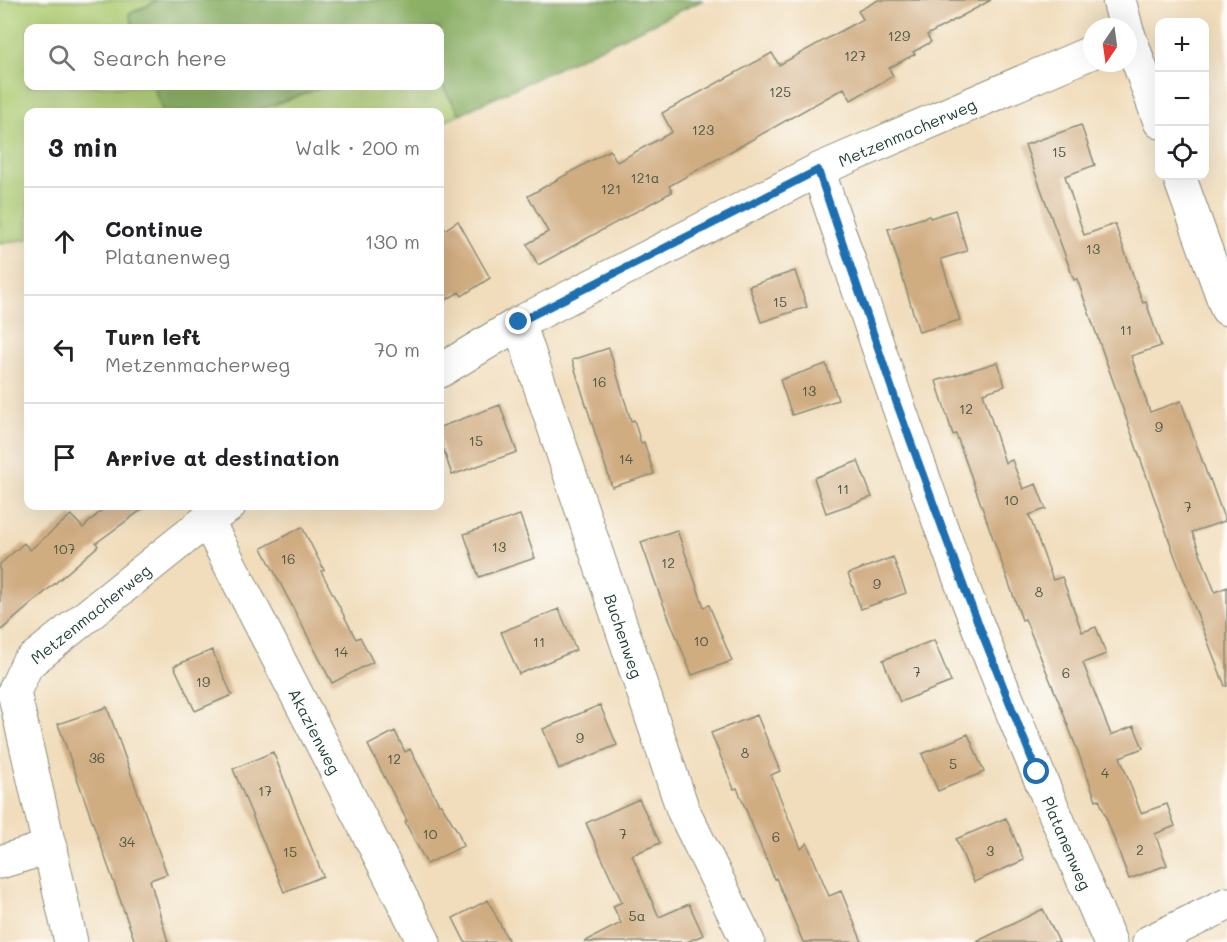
<!DOCTYPE html>
<meta charset="utf-8">
<style>
:root{--surface:#fff;--page:#f6f6f6;--text:#202124;--muted:#757577;--line:#e0e0e0}
body{margin:0;font-family:Mali,sans-serif;background:var(--page);color:var(--text)}
.controls{position:absolute;right:18px;top:18px;display:grid;overflow:hidden;border-radius:12px;box-shadow:0 6px 24px #0002}
.controls button{width:54px;height:54px;display:grid;place-items:center;padding:0;border:0;border-bottom:2px solid var(--line);background:var(--surface);color:var(--text);font:30px sans-serif}
.compass{position:absolute;left:1083px;top:18px;width:54px;height:54px;border-radius:50%;background:var(--surface);box-shadow:0 6px 24px #0002;rotate:193deg}
.stop{position:absolute;width:18px;height:18px;margin:-14px;border:4px solid #1f6fb2;border-radius:50%;background:#fff}
.stop.end{background:#1f6fb2;border-color:#fff;box-shadow:0 2px 6px #0008}
.list{margin:0;padding:0;list-style:none}
h2{display:flex;justify-content:space-between;align-items:center;height:78px;margin:0;padding:0 24px;font-size:26px}
h2 small{font-size:20px;font-weight:400;color:var(--muted)}
.list li{display:grid;grid-template-columns:39px 1fr auto;gap:18px;align-items:center;box-sizing:border-box;height:108px;padding:0 24px;border-top:2px solid var(--line)}
.list b{display:block;font-size:22px;white-space:nowrap}
.list p{margin:0;font-size:20px;white-space:nowrap;color:var(--muted)}
.list em{font-size:20px;font-style:normal;color:var(--muted)}
.icon{flex:none;width:33px;height:33px;fill:none;stroke:currentColor;stroke-width:2;stroke-linecap:round;stroke-linejoin:round}
.map{position:relative;flex:none;width:1227px;height:942px;overflow:hidden}
.search{position:absolute;background:var(--surface);box-shadow:0 6px 24px #0002;left:24px;top:24px;width:420px;height:66px;display:flex;align-items:center;gap:15px;box-sizing:border-box;padding:0 21px;border-radius:12px;color:var(--muted);font-size:22px}
.panel{position:absolute;background:var(--surface);box-shadow:0 6px 24px #0002;left:24px;top:108px;width:420px;height:402px;border-radius:12px}
.map>svg:first-child{display:block}
.green{fill:#afcd75;stroke:#678554;stroke-width:1.5}
.forest{fill:#8bb066;stroke:#55764d;stroke-width:1.5}
.building{fill:#d0ac81}
.lines{fill:none;stroke-linecap:round;stroke-linejoin:round}
.minor-casing{stroke:#888d78;stroke-width:35}
.minor{stroke:#fff;stroke-width:33}
.route{stroke:#1f6fb2;stroke-width:8}
.labels{text-anchor:middle;dominant-baseline:central;stroke-width:4.5;stroke-linejoin:round;paint-order:stroke}
.number-label{font-size:14px;fill:#4b5947}
.street-label{font-size:16px;fill:#1f3d34;stroke:#fdfcf7}
</style>
<div class="map">
<svg width="1227" height="942" viewBox="0 0 1227 942">
<rect width="100%" height="100%" fill="#fdfcf7"/>
<filter id="ink" filterUnits="userSpaceOnUse"><feTurbulence type="fractalNoise" baseFrequency=".0167" numOctaves="2"/><feDisplacementMap in="SourceGraphic" scale="12" xChannelSelector="R" yChannelSelector="G"/><feConvolveMatrix kernelMatrix="1 2 1 2 8 2 1 2 1" color-interpolation-filters="sRGB"/></filter>
<filter id="wash" filterUnits="userSpaceOnUse"><feTurbulence type="fractalNoise" baseFrequency=".008" numOctaves="4" result="noise"/><feDisplacementMap in="SourceGraphic" scale="24" xChannelSelector="R" yChannelSelector="G"/><feGaussianBlur stdDeviation="1.35" result="paint"/><feColorMatrix in="noise" values="0 0 0 0 0 0 0 0 0 0 0 0 0 0 0 0 0 1.4 0 .05"/><feComposite in="paint" operator="in"/></filter>
<g filter="url(#wash)">
<rect width="100%" height="100%" fill="#f1ddbc"/>
<!-- green -->
<path class="green" d="M0,0H159L129,14L134,28H28V86H153L163,112H28V239L0,243Z
M440,82L460,114L440,123V112H252L327,86H440Z"/>
<!-- forest -->
<path class="forest" d="M159,0H703L460,114L440,82V28H134L129,14Z
M153,86H327L252,112H163Z"/>
<g id="blocks">
<!-- building -->
<path class="building" d="M878,0H991L927,35L931,42L913,52L915,54L889,68L893,76L851,100L844,88L669,186L672,192L538,265L527,244L548,232L528,196L610,150L617,162L672,132L662,113L772,53L779,65L863,19L858,11Z
M1081,125L1095,165L1065,176L1084,235L1115,224L1143,303L1146,302L1161,346L1131,356L1150,412L1181,401L1209,480L1210,479L1225,521L1192,532L1215,592L1227,587V686H1225L1174,554L1077,279L1074,280L1025,145Z
M955,210L967,251L941,259L960,320L919,332L888,229L929,216L930,218Z
M458,221L490,278L462,296L459,292L440,304V233Z
M795,271L807,307L761,322L749,286Z
M609,348L631,421L634,420L641,443L644,442L654,474L612,487L572,360Z
M998,362L1005,386L983,393L1005,463L1012,460L1023,489L1036,484L1046,509L1029,515L1053,580L1062,577L1082,632L1096,627L1106,654L1083,663L1111,735L1134,726L1143,748L1120,757L1141,813L1167,804L1175,826L1155,834L1167,865L1129,879L1099,799L1096,800L1061,707L1025,619L1022,620L956,434L953,435L936,381Z
M826,364L838,400L792,415L780,380Z
M500,405L517,452L452,475L440,439V427Z
M858,461L872,497L826,513L814,478Z
M106,506H147L96,543L98,546L0,631V564L24,543L30,550L71,515L83,528Z
M520,515L535,558L479,577L464,534Z
M302,527L324,570L321,571L356,639L360,637L373,662L332,683L262,548Z
M677,530L704,607L709,605L732,661L692,675L660,596L641,542Z
M893,557L906,593L861,609L848,574Z
M559,609L576,650L519,674L501,632Z
M934,640L951,682L900,702L883,660Z
M212,650L232,695L195,711L174,666Z
M600,705L617,745L559,769L543,729Z
M107,707L167,874L150,880L168,942H135L58,724Z
M757,715L780,771L771,775L801,849L807,843L829,896L841,891L862,942H803L776,878L774,879L767,859H766L737,788L734,789L711,733Z
M395,731L405,752L410,749L439,804H441L458,832L463,846L427,864L405,822L407,821L368,745Z
M968,734L984,772L938,791L922,754Z
M273,752L323,876L284,892L233,769Z
M639,799L660,843L632,855L659,917L689,904L703,935L687,942H584L621,923L613,906L622,902L586,823Z
M1006,818L1024,860L974,882L956,839Z
M488,900L509,942H465L453,918Z
M1043,909L1059,942H976Z"/>
</g>
</g>
<g filter="url(#ink)">
<use href="#blocks" fill-opacity="0" stroke="#888d78" stroke-width="1.5"/>
<g class="lines">
<!-- minor casing -->
<g class="minor-casing">
<g id="minor">
<path d="M1119,0L1126,27"/>
<path d="M1128,33L1160,122"/>
<path id="s1" d="M818,170C866,310 912,451 964,590C1009,709 1060,825 1110,942"/>
<path d="M1179,176L1227,309"/>
<path id="s2" d="M519,323L683,810L748,942"/>
<path id="s3" d="M440,371L519,323L818,170L1092,52"/>
<path id="s4" d="M207,520L424,942"/>
<path d="M0,862L50,847"/>
<path id="s5" d="M71,942L14,692L27,664L207,520L229,506"/>
<path d="M1149,942L1227,904"/>
</g>
</g>
<!-- minor -->
<use href="#minor" class="minor"/>
</g>
</g>
<g class="lines" filter="url(#ink)">
<!-- route -->
<path class="route" d="M519,322L818,170L897,404L965,590L1037,772"/>
</g>
<g class="labels">
<!-- number labels -->
<g class="number-label">
<text x="899" y="35">129</text>
<text x="855" y="55">127</text>
<text x="780" y="91">125</text>
<text x="703" y="129">123</text>
<text x="1059" y="151">15</text>
<text x="645" y="177">121a</text>
<text x="611" y="188">121</text>
<text x="1093" y="248">13</text>
<text x="780" y="301">15</text>
<text x="1126" y="329">11</text>
<text x="599" y="381">16</text>
<text x="809" y="390">13</text>
<text x="966" y="408">12</text>
<text x="1159" y="426">9</text>
<text x="476" y="440">15</text>
<text x="626" y="458">14</text>
<text x="843" y="488">11</text>
<text x="1011" y="499">10</text>
<text x="1188" y="506">7</text>
<text x="499" y="546">13</text>
<text x="64" y="548">107</text>
<text x="288" y="558">16</text>
<text x="668" y="562">12</text>
<text x="877" y="583">9</text>
<text x="1039" y="591">8</text>
<text x="701" y="640">10</text>
<text x="539" y="641">11</text>
<text x="341" y="651">14</text>
<text x="917" y="671">7</text>
<text x="1066" y="672">6</text>
<text x="203" y="681">19</text>
<text x="580" y="737">9</text>
<text x="745" y="752">8</text>
<text x="97" y="757">36</text>
<text x="394" y="758">12</text>
<text x="953" y="763">5</text>
<text x="1105" y="772">4</text>
<text x="265" y="790">17</text>
<text x="430" y="833">10</text>
<text x="623" y="833">7</text>
<text x="776" y="836">6</text>
<text x="127" y="841">34</text>
<text x="1140" y="849">2</text>
<text x="990" y="850">3</text>
<text x="290" y="851">15</text>
<text x="637" y="915">5a</text>
</g>
<!-- street labels -->
<g class="street-label">
<text stroke="none"><textPath href="#s3" startOffset="525">Metzenmacherweg</textPath></text>
<text stroke="none"><textPath href="#s5" startOffset="368">Metzenmacherweg</textPath></text>
<text stroke="none"><textPath href="#s2" startOffset="330">Buchenweg</textPath></text>
<text stroke="none"><textPath href="#s4" startOffset="237">Akazienweg</textPath></text>
<text stroke="none"><textPath href="#s1" startOffset="718">Platanenweg</textPath></text>
</g>
</g>
</svg>
<div class="controls">
<button>+</button>
<button>−</button>
<button><svg class="icon" aria-label="locate" viewBox="0 0 24 24"><circle cx="12" cy="12" r="6"/><path d="M12 2v4M12 18v4M2 12h4M18 12h4"/></svg></button>
</div>
<svg class="compass" viewBox="-18 -18 36 36"><path d="M0-13l5 13h-10z" fill="#e53935"/><path d="M0 13l5-13h-10z" fill="#757577"/></svg>
<div class="stop" style="left:1037px;top:772px"></div>
<div class="stop end" style="left:519px;top:322px"></div>
<div class="search"><svg class="icon" aria-label="search" viewBox="0 0 24 24"><circle cx="10" cy="10" r="6"/><path d="M15 15l6 6"/></svg>Search here</div>
<section class="panel">
<h2>3 min<small>Walk · 200 m</small></h2>
<ul class="list">
<li><svg class="icon" aria-label="ahead" viewBox="0 0 24 24"><path d="M12 20V5M6 11l6-6 6 6"/></svg><div><b>Continue</b><p>Platanenweg</p></div><em>130 m</em></li>
<li><svg class="icon" aria-label="left" viewBox="0 0 24 24"><path d="M17 20v-9H6M10 6l-5 5 5 5"/></svg><div><b>Turn left</b><p>Metzenmacherweg</p></div><em>70 m</em></li>
<li><svg class="icon" aria-label="arrive" viewBox="0 0 24 24"><path d="M6 21V4h12l-3 4 3 4H6"/></svg><div><b>Arrive at destination</b></div></li>
</ul>
</section>
</div>
